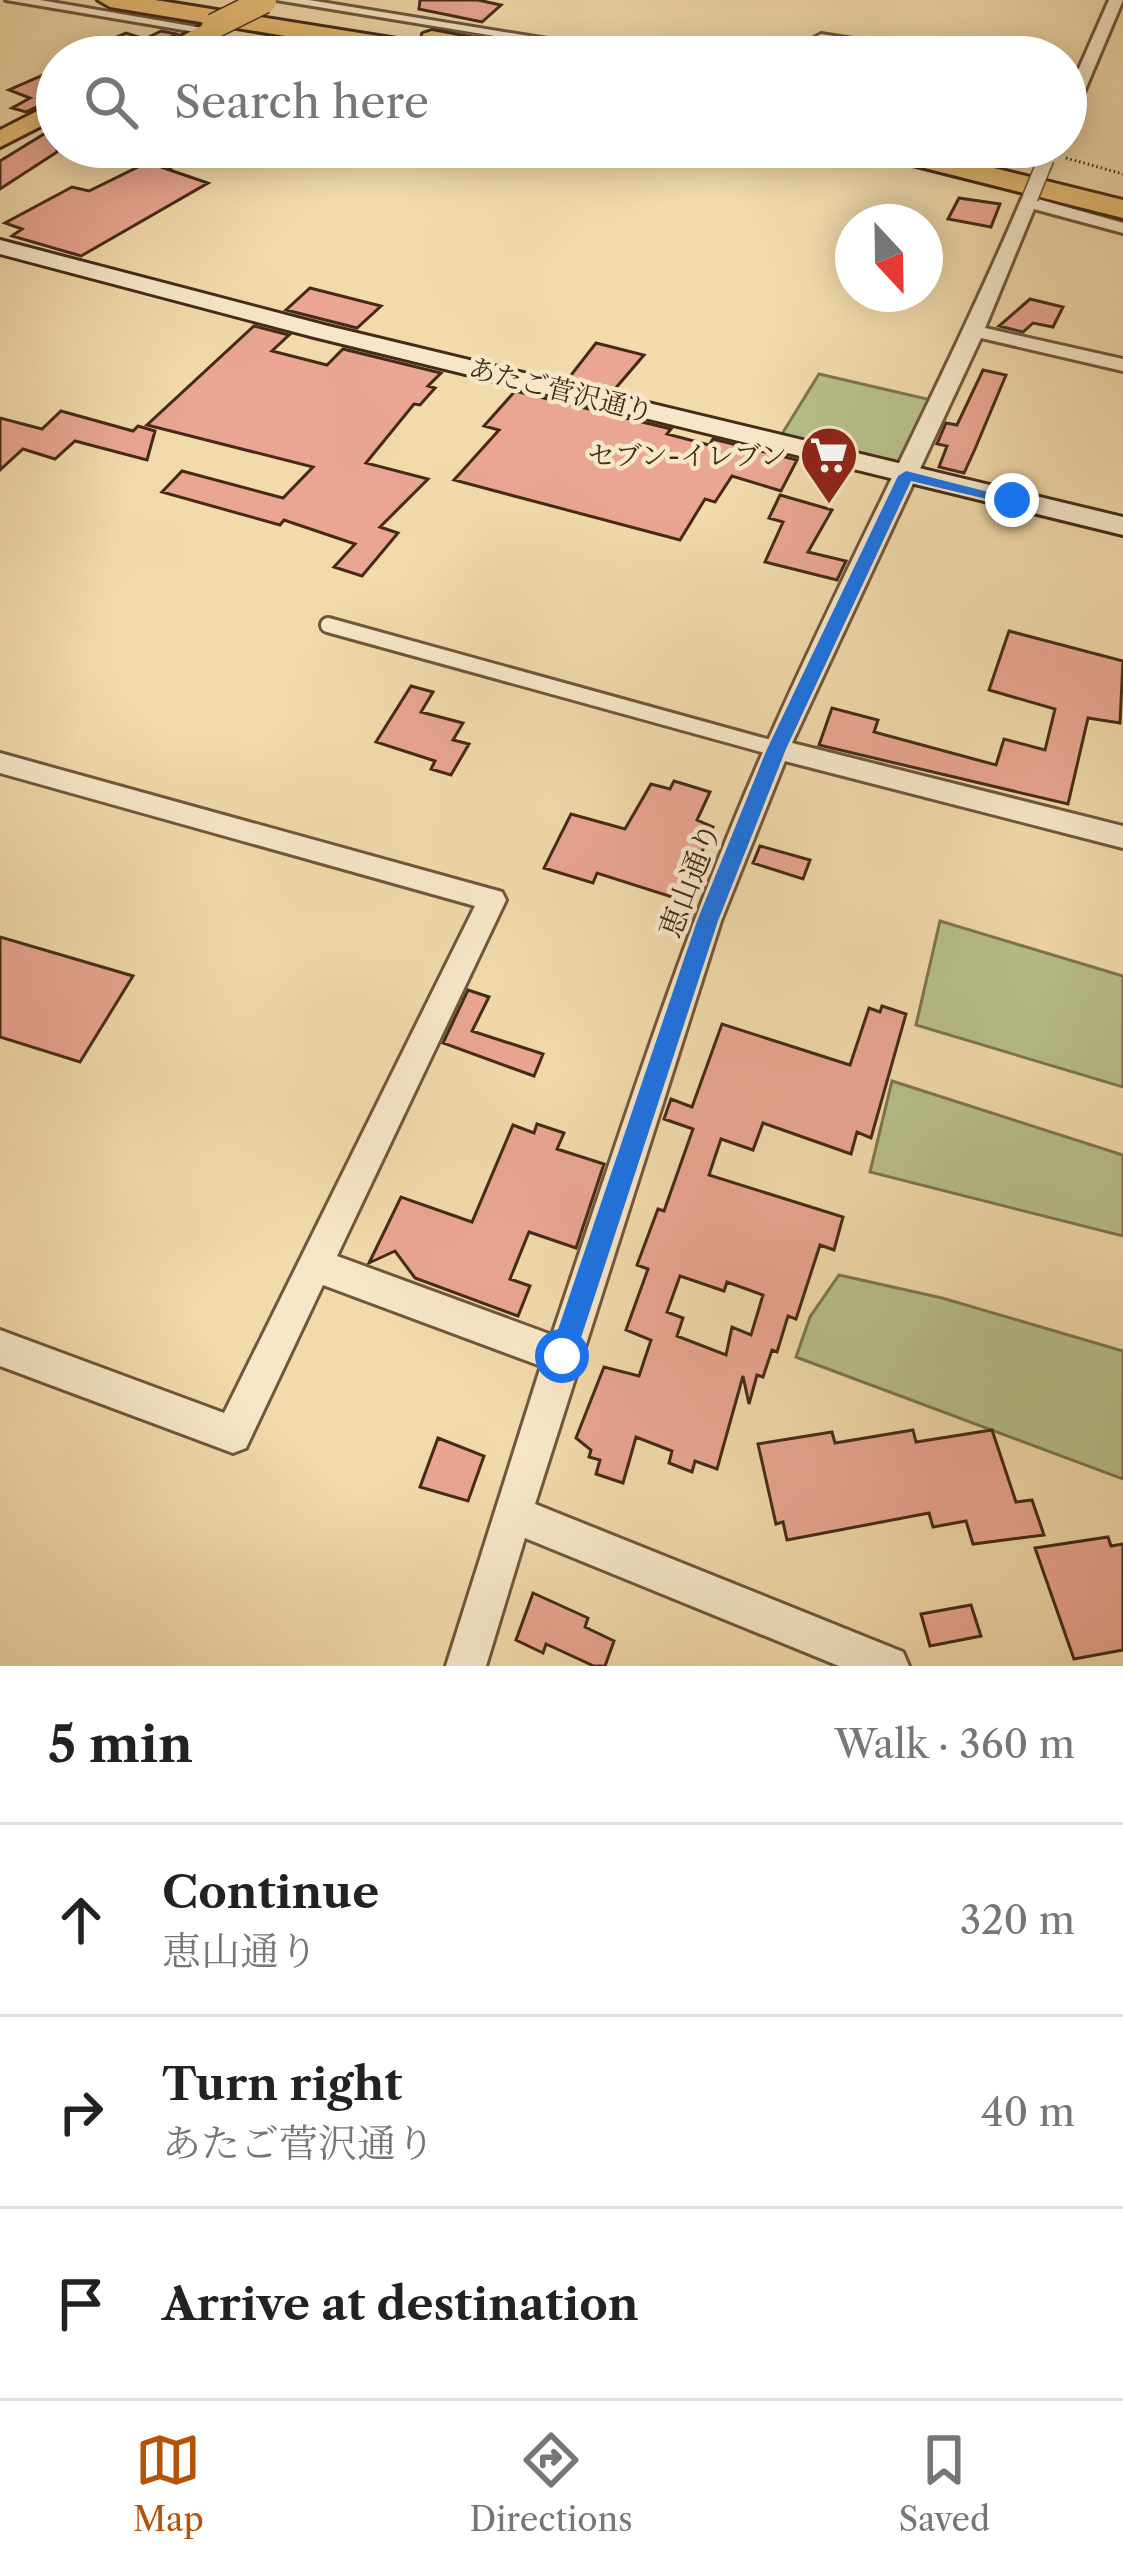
<!DOCTYPE html>
<meta charset="utf-8">
<style>
:root{--surface:#fff;--page:#f2f2f2;--text:#222;--muted:#767676;--line:#e0e0e0;--accent:#b45309}
body{margin:0;font-family:"Libre Caslon Text","Noto Serif JP",serif;background:var(--page);color:var(--text)}
.compass{position:absolute;left:835px;top:204px;width:108px;height:108px;border-radius:50%;background:var(--surface);box-shadow:0 6px 30px #0003;rotate:158deg}
.stop{position:absolute;width:36px;height:36px;margin:-27px;border:9px solid #1a73e8;border-radius:50%;background:#fff}
.stop.end{background:#1a73e8;border-color:#fff;box-shadow:0 3px 12px #0008}
.list{margin:0;padding:0;list-style:none}
h2{display:flex;justify-content:space-between;align-items:center;height:156px;margin:0;padding:0 48px;font-size:51px}
h2 small{font-size:39px;font-weight:400;color:var(--muted)}
.list li{display:grid;grid-template-columns:78px 1fr auto;gap:36px;align-items:center;box-sizing:border-box;height:192px;padding:0 48px;border-top:3px solid var(--line)}
.list b{display:block;font-size:45px;white-space:nowrap}
.list p{margin:0;font-size:39px;white-space:nowrap;color:var(--muted)}
.list em{font-size:39px;font-style:normal;color:var(--muted)}
.icon{flex:none;width:66px;height:66px;fill:none;stroke:currentColor;stroke-width:2;stroke-linecap:round;stroke-linejoin:round}
.map{position:relative;flex:none;width:1123px;height:1666px;overflow:hidden}
.search{position:absolute;background:var(--surface);box-shadow:0 6px 30px #0003;left:36px;right:36px;top:36px;height:132px;display:flex;align-items:center;gap:30px;box-sizing:border-box;padding:0 42px;border-radius:66px;color:var(--muted);font-size:45px}
.sheet{height:732px;background:var(--surface)}
nav{display:flex;justify-content:space-around;align-items:center;box-sizing:border-box;height:168px;border-top:3px solid var(--line);background:var(--surface);font-size:33px;color:var(--muted)}
nav a{display:grid;justify-items:center;gap:6px}
nav .on{color:var(--accent)}
.map>svg:first-child{display:block}
.green{fill:#b8c08a;stroke:#7e7550;stroke-width:3}
.building{fill:#eaa692;stroke:#442a17;stroke-width:3;fill-rule:evenodd}
.lines{fill:none;stroke-linecap:round;stroke-linejoin:round}
.lane-casing{stroke:#70563c;stroke-width:20}
.street-casing{stroke:#70563c;stroke-width:6}
.secondary-casing{stroke:#442a17;stroke-width:6}
.primary-casing{stroke:#442a17;stroke-width:6}
.highway-casing{stroke:#442a17;stroke-width:6}
.path{stroke:#442a17;stroke-width:3;stroke-dasharray:1.5 3;stroke-linecap:butt}
.lane{stroke:#f7e7c8;stroke-width:14}
.street{fill:#f7e7c8;fill-rule:evenodd}
.secondary{fill:#f7e7c8;fill-rule:evenodd}
.primary{fill:#e9bd75;fill-rule:evenodd}
.highway{fill:#e9bd75;fill-rule:evenodd}
.street-bridge-casing{stroke:#70563c;stroke-width:18;stroke-linecap:butt}
.primary-bridge-casing{stroke:#442a17;stroke-width:27;stroke-linecap:butt}
.street-bridge{stroke:#f7e7c8;stroke-width:15}
.primary-bridge{stroke:#e9bd75;stroke-width:24}
.route{fill:#1a73e8}
.labels{text-anchor:middle;dominant-baseline:central;stroke-width:9;stroke-linejoin:round;paint-order:stroke}
.far-street-label{font-size:27px;fill:#442a17;stroke:#f7e7c8}
.far-poi-label{font-size:27px;fill:#442a17;stroke:#f7e7c8;text-anchor:end}
.street-label{font-size:30px;fill:#442a17;stroke:#f7e7c8}
</style>
<div class="map">
<svg width="1123" height="1666" viewBox="0 0 1123 1666">
<rect width="100%" height="100%" fill="#f2daaa"/>
<filter id="stains"><feTurbulence type="fractalNoise" baseFrequency=".00167" numOctaves="4"/><feColorMatrix values="0 0 0 0 .2 0 0 0 0 .09 0 0 0 0 .02 0 0 0 .5 -.17"/></filter>
<radialGradient id="worn" r=".72"><stop offset=".6" stop-color="#630" stop-opacity="0"/><stop offset="1" stop-color="#630" stop-opacity=".3"/></radialGradient>
<!-- green -->
<path class="green" d="M819,374L940,402L906,476L777,442Z
M940,921L1123,976V1087L916,1025Z
M892,1081L1123,1155V1236L870,1172Z
M839,1275L942,1298L1123,1351V1479L796,1357L810,1317Z"/>
<!-- building -->
<path class="building" d="M420,0H478L501,5L482,22L419,9Z
M161,31L176,34L139,57H70L126,33L145,39Z
M57,69V97L26,112L12,108L30,98L9,90Z
M57,126V152L0,189V161Z
M110,147H202L169,169L161,167L208,183L81,256L12,236L22,229L5,223L72,187L89,191L146,163L109,153Z
M959,198L1000,204L991,227L948,219Z
M310,288L381,306L357,328L286,310Z
M1030,299L1063,307L1053,327L1033,323L1023,332L999,326Z
M254,326L289,335L272,351L327,365L343,349L441,373L428,386L435,388L420,405L414,404L366,463L428,479L380,527L398,533L362,576L334,567L355,544L284,520L280,525L162,492L182,471L283,498L313,467L147,425Z
M596,343L644,355L614,390L568,379Z
M983,370L1006,375L975,449L964,473L939,467L947,446L937,444L946,423L957,425Z
M515,391L671,429L667,434L709,445L713,439L797,460L781,491L732,476L715,502L705,499L680,540L454,480L499,430L484,426Z
M61,411L133,431L138,426L155,431L147,460L75,441L55,459L23,449L0,470V418L42,429Z
M780,495L832,510L808,552L846,561L837,580L765,562L783,522L769,518Z
M1009,631L1123,661L1120,723L1088,718L1068,804L819,745L832,708L878,720L874,732L996,765L1004,739L1045,750L1055,709L989,690Z
M411,686L433,692L421,712L463,723L453,740L469,744L451,775L431,769L435,761L376,742Z
M674,781L710,792L697,820L713,827L701,854L711,857L694,895L679,890L675,898L597,873L593,883L544,868L571,814L625,829L651,784L670,789Z
M760,846L810,860L803,879L753,863Z
M0,937L133,976L80,1062L0,1037Z
M468,990L489,997L472,1031L543,1054L534,1076L443,1043Z
M882,1006L906,1014L871,1138L857,1132L851,1154L763,1123L753,1150L721,1139L709,1175L843,1217L834,1250L820,1245L796,1319L788,1316L777,1352L772,1350L763,1377L757,1375L749,1404L743,1376L717,1469L695,1461L692,1472L669,1463L672,1451L636,1437L623,1483L596,1474L600,1460L589,1457L591,1450L576,1438L604,1367L639,1376L651,1340L626,1330L648,1269L637,1265L658,1209L664,1211L693,1129L664,1119L671,1099L692,1107L722,1024L850,1065L869,1008L880,1012ZM680,1276L724,1291L727,1282L763,1295L751,1335L732,1327L726,1355L677,1336L683,1318L667,1312Z
M537,1124L564,1133L557,1149L604,1164L576,1248L529,1232L510,1279L530,1286L518,1316L415,1278L395,1251L369,1263L401,1197L472,1222L513,1125L534,1133Z
M913,1430L916,1442L992,1430L1016,1502L1032,1500L1044,1535L973,1544L966,1521L933,1527L929,1513L787,1540L783,1522L776,1524L758,1444L832,1432L835,1443Z
M438,1438L484,1456L468,1501L420,1487Z
M1108,1537L1111,1546L1123,1544V1650L1074,1659L1035,1548Z
M533,1593L588,1618L585,1627L614,1641L605,1666H594L546,1644L543,1653L516,1640Z
M971,1605L981,1636L930,1646L921,1614Z"/>
<g class="lines">
<!-- lane casing -->
<g class="lane-casing">
<path id="lane" d="M328,625L777,749"/>
</g>
<!-- street casing -->
<g class="street-casing">
<path id="street" d="M6,0H40L214,30L207,34Z
M276,0H309L657,57H622Z
M1109,0H1123L1074,116L1066,121V98Z
M821,34L943,53L950,57H915L816,41L814,38Z
M1016,147H1042L1057,154L1049,159Z
M1030,193L1038,199L1123,223V233L1034,209L985,328L1123,359V371L981,338L792,743L1123,826V848L785,761L721,921L535,1504L903,1652L909,1666H839L525,1538L486,1666H446L541,1366L323,1285L246,1448L233,1453L0,1366V1330L224,1413L475,906L0,773V753L502,892L506,900L337,1256L552,1335C618,1139 680,941 763,752C845,565 942,385 1022,198Z"/>
</g>
<!-- secondary casing -->
<g class="secondary-casing">
<path id="secondary" d="M0,240L328,326L1123,517V535L314,337L0,254Z"/>
</g>
<!-- primary casing -->
<g class="primary-casing">
<path id="primary" d="M214,19L222,21V31L171,57H143Z
M57,101V118L0,147V130Z"/>
</g>
<!-- highway casing -->
<g class="highway-casing">
<path id="highway" d="M98,0H155L422,43L423,34L432,31L528,49L541,57H412L110,7Z
M861,147H909L1123,200V218L865,153Z"/>
</g>
<!-- path -->
<path class="path" d="M1066,158L1123,174"/>
<!-- lane -->
<use href="#lane" class="lane"/>
<!-- street -->
<use href="#street" class="street"/>
<!-- secondary -->
<use href="#secondary" class="secondary"/>
<!-- primary -->
<use href="#primary" class="primary"/>
<!-- highway -->
<use href="#highway" class="highway"/>
<!-- street-bridge casing -->
<g class="street-bridge-casing">
<path id="street-bridge" d="M1030,198L1046,159"/>
</g>
<!-- primary-bridge casing -->
<g class="primary-bridge-casing">
<path id="primary-bridge" d="M214,26L264,1"/>
</g>
<!-- street-bridge -->
<use href="#street-bridge" class="street-bridge"/>
<!-- primary-bridge -->
<use href="#primary-bridge" class="primary-bridge"/>
</g>
<!-- route -->
<path class="route" d="M906,471L1020,500L1012,505L911,481L786,749L718,921L575,1356L571,1365L562,1369L553,1365L549,1356L697,921L767,749L898,476Z"/>
<!-- icons -->
<defs>
<g id="supermarket-pin" transform="scale(3)"><path d="M0 17L-7.5 6A9.5 9.5 0 1 1 7.5 6Z" fill="#8f2418" stroke="#f7e7c8"/><path d="M-6-5.5h2.5l.6 2H6L4.5 2H-2.5L-4.4-4H-6ZM-1.5 3.2a1.3 1.3 0 1 0 .1 0ZM3 3.2a1.3 1.3 0 1 0 .1 0Z" fill="#fff"/></g>
</defs>
<g fill-rule="evenodd">
<use href="#supermarket-pin" x="829" y="455"/>
</g>
<g class="labels">
<!-- far-street labels -->
<g class="far-street-label">
<text transform="translate(561 390) rotate(14)">あたご菅沢通り</text>
</g>
<!-- far-poi labels -->
<g class="far-poi-label">
<text x="787" y="455">セブン-イレブン</text>
</g>
<!-- street labels -->
<g class="street-label">
<text transform="translate(690 880) rotate(-69)">恵山通り</text>
</g>
</g>
<rect width="100%" height="100%" filter="url(#stains)"/>
<rect width="100%" height="100%" fill="url(#worn)"/>
</svg>
<svg class="compass" viewBox="-18 -18 36 36"><path d="M0-13l5 13h-10z" fill="#e53935"/><path d="M0 13l5-13h-10z" fill="#767676"/></svg>
<div class="stop" style="left:562px;top:1356px"></div>
<div class="stop end" style="left:1012px;top:500px"></div>
<div class="search"><svg class="icon" aria-label="search" viewBox="0 0 24 24"><circle cx="10" cy="10" r="6"/><path d="M15 15l6 6"/></svg>Search here</div>
</div>
<section class="sheet">
<h2>5 min<small>Walk · 360 m</small></h2>
<ul class="list">
<li><svg class="icon" aria-label="ahead" viewBox="0 0 24 24"><path d="M12 20V5M6 11l6-6 6 6"/></svg><div><b>Continue</b><p>恵山通り</p></div><em>320 m</em></li>
<li><svg class="icon" aria-label="right" viewBox="0 0 24 24"><path d="M7 20v-9h11M14 6l5 5-5 5"/></svg><div><b>Turn right</b><p>あたご菅沢通り</p></div><em>40 m</em></li>
<li><svg class="icon" aria-label="arrive" viewBox="0 0 24 24"><path d="M6 21V4h12l-3 4 3 4H6"/></svg><div><b>Arrive at destination</b></div></li>
</ul>
</section>
<nav>
<a class="on"><svg class="icon" aria-label="map" viewBox="0 0 24 24"><path d="M3 6l6-2 6 2 6-2v14l-6 2-6-2-6 2zM9 4v14M15 6v14"/></svg>Map</a>
<a><svg class="icon" aria-label="directions" viewBox="0 0 24 24"><path d="M12 3l9 9-9 9-9-9zM9 14v-3h6M13 9l2 2-2 2"/></svg>Directions</a>
<a><svg class="icon" aria-label="saved" viewBox="0 0 24 24"><path d="M7 4h10v16l-5-4-5 4z"/></svg>Saved</a>
</nav>
